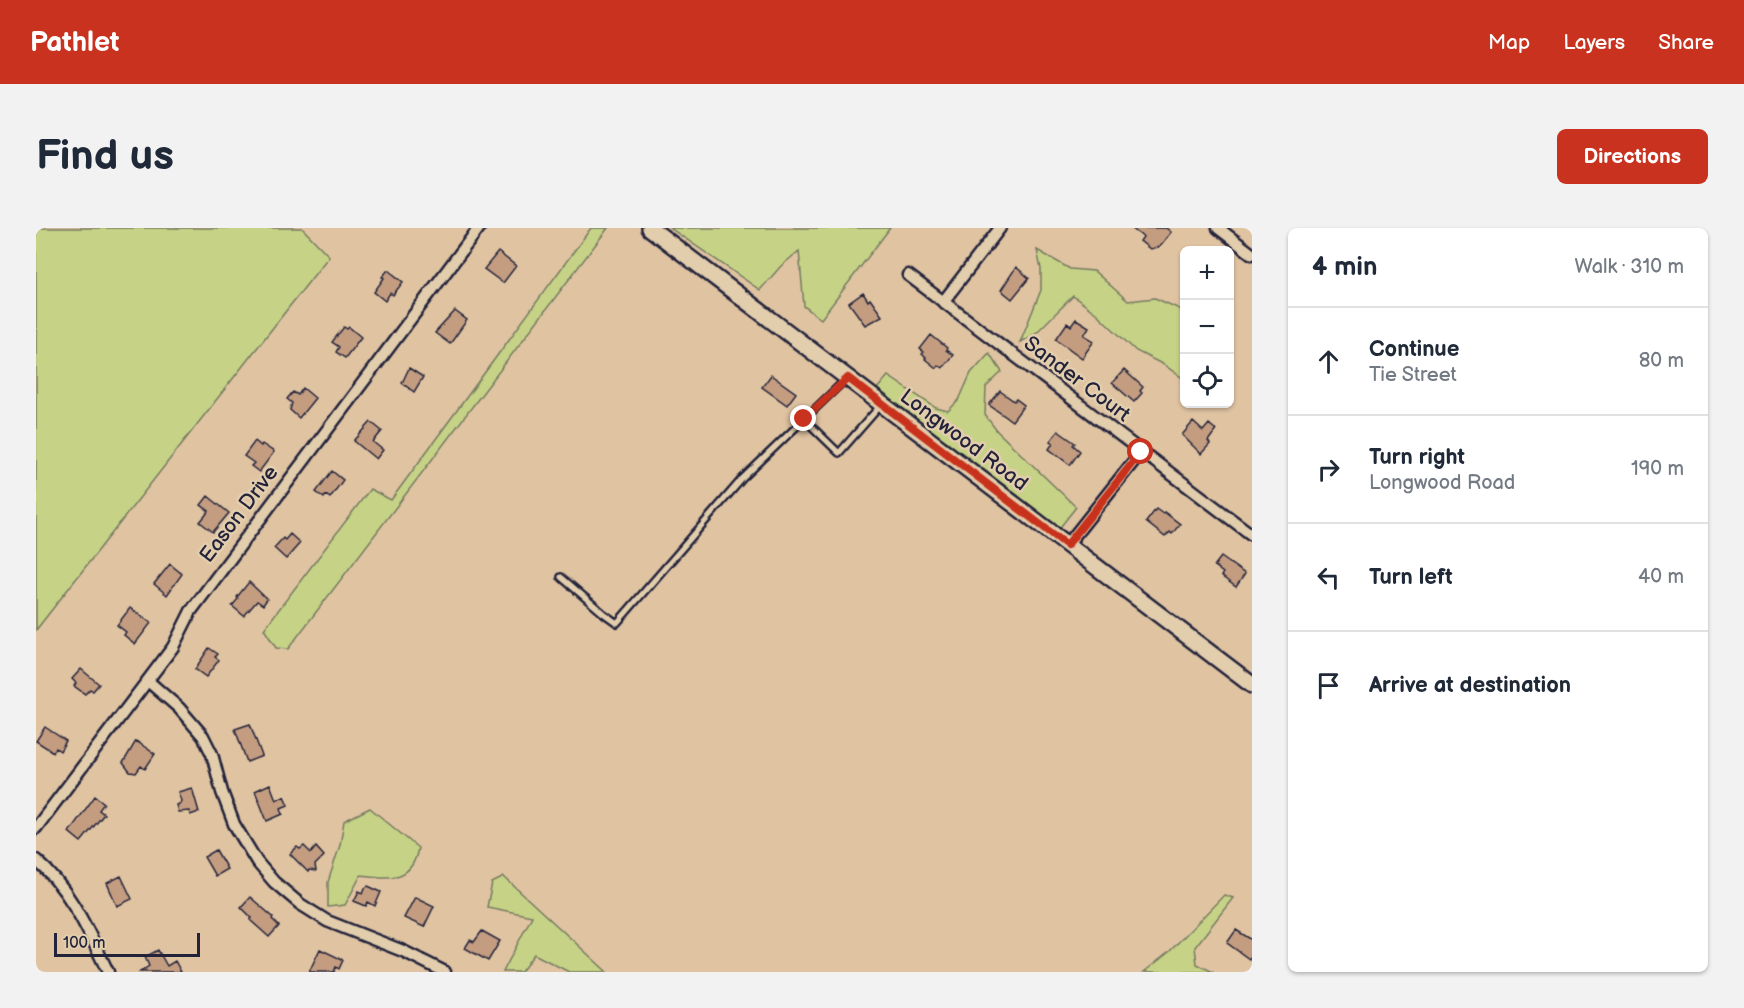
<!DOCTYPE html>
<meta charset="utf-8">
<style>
:root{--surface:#fff;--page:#f2f2f3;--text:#1f2937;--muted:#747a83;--line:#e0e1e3;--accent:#c8321e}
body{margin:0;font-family:"Balsamiq Sans",sans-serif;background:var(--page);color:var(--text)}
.controls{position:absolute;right:18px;top:18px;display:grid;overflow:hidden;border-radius:9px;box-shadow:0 2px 4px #0004}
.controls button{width:54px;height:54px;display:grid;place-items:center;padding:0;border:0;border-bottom:2px solid var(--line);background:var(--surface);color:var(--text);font:30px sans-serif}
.scale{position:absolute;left:18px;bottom:15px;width:146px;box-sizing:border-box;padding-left:6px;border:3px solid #22223b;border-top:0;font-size:16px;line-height:21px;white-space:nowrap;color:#22223b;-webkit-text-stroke:4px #e2cdac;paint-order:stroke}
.stop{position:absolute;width:18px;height:18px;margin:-14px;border:4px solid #c8321e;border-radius:50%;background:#fff}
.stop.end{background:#c8321e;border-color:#fff;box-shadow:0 2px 6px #0008}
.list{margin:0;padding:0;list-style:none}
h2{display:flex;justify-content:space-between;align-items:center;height:78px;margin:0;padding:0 24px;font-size:26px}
h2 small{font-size:20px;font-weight:400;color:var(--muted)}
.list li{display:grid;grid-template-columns:39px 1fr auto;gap:18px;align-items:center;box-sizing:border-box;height:108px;padding:0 24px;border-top:2px solid var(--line)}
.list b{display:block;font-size:22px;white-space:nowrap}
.list p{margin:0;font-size:20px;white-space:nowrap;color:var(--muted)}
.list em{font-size:20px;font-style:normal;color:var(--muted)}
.icon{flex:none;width:33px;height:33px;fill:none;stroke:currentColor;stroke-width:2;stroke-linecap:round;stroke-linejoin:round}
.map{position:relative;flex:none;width:1216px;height:744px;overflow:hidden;border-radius:9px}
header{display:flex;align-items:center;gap:36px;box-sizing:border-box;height:84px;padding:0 30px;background:var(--accent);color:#fff}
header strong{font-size:28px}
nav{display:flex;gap:33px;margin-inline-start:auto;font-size:21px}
.intro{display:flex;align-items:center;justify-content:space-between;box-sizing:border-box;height:144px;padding:0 36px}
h1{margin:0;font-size:42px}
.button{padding:15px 27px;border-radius:9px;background:var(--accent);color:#fff;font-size:21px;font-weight:700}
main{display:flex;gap:36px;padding:0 36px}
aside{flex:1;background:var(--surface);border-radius:9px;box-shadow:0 2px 4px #0004}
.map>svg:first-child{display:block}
.green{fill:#c6d386;stroke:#747a60;stroke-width:1.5}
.building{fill:#c49d81;stroke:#22223b;stroke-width:1.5}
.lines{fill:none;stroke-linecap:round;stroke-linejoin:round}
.service-casing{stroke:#22223b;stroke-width:10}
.minor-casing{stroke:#22223b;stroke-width:15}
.secondary-casing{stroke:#22223b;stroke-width:20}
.service{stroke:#e2cdac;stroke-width:5}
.minor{stroke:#e2cdac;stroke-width:10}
.secondary{stroke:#e2cdac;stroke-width:15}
.route{stroke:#c8321e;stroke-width:8}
.labels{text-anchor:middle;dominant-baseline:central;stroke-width:5;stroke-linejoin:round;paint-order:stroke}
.street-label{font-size:21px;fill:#22223b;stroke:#e2cdac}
</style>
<header>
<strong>Pathlet</strong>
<nav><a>Map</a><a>Layers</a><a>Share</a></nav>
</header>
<div class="intro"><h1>Find us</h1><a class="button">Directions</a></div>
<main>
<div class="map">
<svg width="1216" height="744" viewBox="0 0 1216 744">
<rect width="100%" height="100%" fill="#e0c4a2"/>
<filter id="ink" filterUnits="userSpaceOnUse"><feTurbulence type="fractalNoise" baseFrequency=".0167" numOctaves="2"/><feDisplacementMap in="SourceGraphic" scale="12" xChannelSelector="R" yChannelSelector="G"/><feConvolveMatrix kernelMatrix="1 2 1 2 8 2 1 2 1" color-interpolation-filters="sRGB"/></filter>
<g filter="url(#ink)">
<!-- green -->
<path class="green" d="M0,0H266L293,28L0,402Z
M555,0H572L252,421L240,420L228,401L334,261L355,272Z
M634,0H854L785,91L768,78L763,23L745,38L724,62Z
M1001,22L1034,41L1058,43L1092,73L1119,70L1148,83V151L1128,137L1100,123L1061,86L1037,68L1000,105L984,114L1005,62V41Z
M953,125L966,144L950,159L949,187L961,203L1040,279L1022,302L841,161L852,148L900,180L912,183L923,172L935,145Z
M334,580L382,620C376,655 352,650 325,647L309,677L292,679V654L304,617L308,593Z
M468,649L571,744H533L498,726L485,744H467L496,688L451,679L456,655Z
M1188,667L1197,670L1159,719L1161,736L1177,744H1108L1133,724Z"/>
<!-- building -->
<path class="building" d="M1095,0H1130L1135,4L1123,19L1114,21L1104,13L1107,9Z
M462,24L480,38L467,55L448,41Z
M980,39L993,50L976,71L965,62Z
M352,42L367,54L357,67L354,65L349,73L338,64L348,50L346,49Z
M827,65L832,73L834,71L846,88L829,97L813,75Z
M419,83L431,92L414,116L399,105Z
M1040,91L1053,99L1048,107L1058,113L1046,130L1020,111L1031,95L1035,98Z
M308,99L311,101L313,99L325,109L309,130L300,124L303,119L296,114Z
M895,107L911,120L910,122L917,127L906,140L902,137L900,140L889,131L890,130L886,126L888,124L884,121Z
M373,140L387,149L378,164L366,155Z
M1088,142L1107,159L1104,163L1106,165L1098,174L1076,155Z
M735,147L760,165L751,177L726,159Z
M267,160L279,170L263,190L254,182L256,175L251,171L257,164L262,167Z
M964,163L978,173L980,171L988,177L976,193L953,177Z
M335,194L346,203L337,214L347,222L340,231L318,213Z
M1157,194L1167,203L1173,196L1180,202L1172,213L1174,216L1165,226L1146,207Z
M1022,203L1039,215L1037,217L1044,223L1034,237L1013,221L1017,215L1014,213Z
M219,213L225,218L226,216L238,224L223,244L215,238L218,235L208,228Z
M296,243L307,252L294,270L290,267L288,270L280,264Z
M172,268L193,285L177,304L164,294L173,283L165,277Z
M1120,281L1127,286L1128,284L1144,296L1136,306L1134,304L1129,309L1110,294Z
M254,306L264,315L250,331L238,320L247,310L249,312Z
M1185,329L1209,346L1200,359L1185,348L1187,345L1178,338Z
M134,336L146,346L131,367L118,356Z
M213,354L231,371L227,377L221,373L208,388L196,378L202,371L201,369Z
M94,380L115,395L99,416L88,407L90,404L81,397Z
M173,420L182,426L179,429L183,432L170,449L159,441Z
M45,441L63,456L57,463L54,461L49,466L38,458L40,455L36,451Z
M214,496L226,528L211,534L199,501Z
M9,499L30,513L24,523L20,520L17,524L0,513Z
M100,513L119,526L109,541L105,538L100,545L94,544L87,535Z
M234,556L240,572L248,568L252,577L245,580L247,586L231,593L219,563Z
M156,560L163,584L154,587L153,583L142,584L140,577L144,575L145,573L142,564Z
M59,568L68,575L63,582L68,586L45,614L33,604Z
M268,618L275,625L280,619L288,628L279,637L280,643L273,642L272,644L254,626L261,619L264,621Z
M180,622L191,641L179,648L168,629Z
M85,648L96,671L81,678L71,655Z
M332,658L345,664L339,678L332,674L330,678L318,673L323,663L327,665L329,660Z
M214,669L237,689L236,691L243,698L233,709L214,692L216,690L205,679Z
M379,669L398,678L388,699L368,690Z
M1200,702L1216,712V727L1213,731L1191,715Z
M446,703L464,713L452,733L429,720L434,712L438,714Z
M284,721L307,732L303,741L300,739L298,744H273Z
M122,722L131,738L139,733L145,744H104L113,738L109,729Z"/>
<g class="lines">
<!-- service casing -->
<g class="service-casing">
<path id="service" d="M768,191L803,225L845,177
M525,349L567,385L581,395L706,251L810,151"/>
</g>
<!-- minor casing -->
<g class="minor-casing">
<path id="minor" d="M1182,0L1216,26
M872,47L1216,307
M907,74L964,0
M1031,317L1105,224
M112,453L143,480L167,508L176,526L186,564L198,596L221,634L238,654L264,676L291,693L367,723L409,744
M0,600L137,419L155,383L443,0
M0,632C35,662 52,703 72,744"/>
</g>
<!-- secondary casing -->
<g class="secondary-casing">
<path id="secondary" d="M614,0L1216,457"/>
</g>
<!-- service -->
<use href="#service" class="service"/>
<!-- minor -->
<use href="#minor" class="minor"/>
<!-- secondary -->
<use href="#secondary" class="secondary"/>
</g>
</g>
<g class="lines" filter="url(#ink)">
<!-- route -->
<path class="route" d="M768,191L812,150L1031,317L1105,224"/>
</g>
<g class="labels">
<!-- street labels -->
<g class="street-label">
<text transform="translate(1041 151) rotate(37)">Sander Court</text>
<text transform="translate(928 212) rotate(37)">Longwood Road</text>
<text transform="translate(203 286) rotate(-53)">Eason Drive</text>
</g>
</g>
</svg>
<div class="controls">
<button>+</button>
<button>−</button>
<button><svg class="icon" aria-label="locate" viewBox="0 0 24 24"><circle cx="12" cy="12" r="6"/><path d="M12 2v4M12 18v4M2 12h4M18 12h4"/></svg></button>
</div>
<div class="scale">100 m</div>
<div class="stop" style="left:1105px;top:224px"></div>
<div class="stop end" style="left:768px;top:191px"></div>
</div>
<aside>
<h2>4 min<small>Walk · 310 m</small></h2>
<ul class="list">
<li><svg class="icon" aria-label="ahead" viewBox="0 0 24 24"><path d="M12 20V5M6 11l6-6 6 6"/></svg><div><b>Continue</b><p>Tie Street</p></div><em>80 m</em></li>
<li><svg class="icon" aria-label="right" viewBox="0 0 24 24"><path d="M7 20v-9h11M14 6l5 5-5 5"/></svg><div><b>Turn right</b><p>Longwood Road</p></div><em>190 m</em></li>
<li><svg class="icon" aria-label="left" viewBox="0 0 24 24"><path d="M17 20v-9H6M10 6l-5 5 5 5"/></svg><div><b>Turn left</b></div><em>40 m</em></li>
<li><svg class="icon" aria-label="arrive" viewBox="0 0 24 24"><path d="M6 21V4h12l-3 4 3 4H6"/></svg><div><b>Arrive at destination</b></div></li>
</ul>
</aside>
</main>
